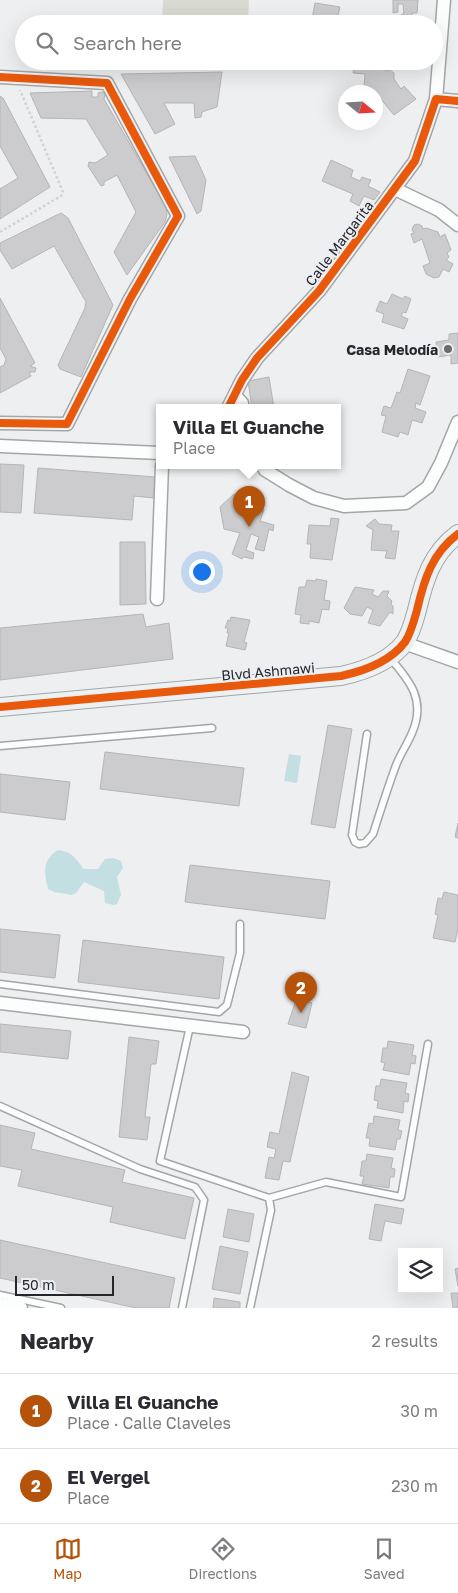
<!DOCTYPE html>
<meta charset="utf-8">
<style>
:root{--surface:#fff;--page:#f7f7f7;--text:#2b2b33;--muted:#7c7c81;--line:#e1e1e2;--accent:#b45309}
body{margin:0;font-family:"Golos Text",sans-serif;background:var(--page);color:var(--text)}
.controls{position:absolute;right:15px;bottom:15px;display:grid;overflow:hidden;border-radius:0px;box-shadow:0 5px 20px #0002}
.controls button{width:45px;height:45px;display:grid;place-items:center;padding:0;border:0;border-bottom:1px solid var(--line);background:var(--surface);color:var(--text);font:25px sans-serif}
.compass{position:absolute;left:338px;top:85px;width:45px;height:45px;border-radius:50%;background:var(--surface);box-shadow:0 5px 20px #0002;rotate:108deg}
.scale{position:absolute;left:15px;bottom:12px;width:99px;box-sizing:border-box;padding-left:5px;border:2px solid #252628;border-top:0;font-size:14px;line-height:18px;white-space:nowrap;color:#252628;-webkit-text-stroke:4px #ebeff3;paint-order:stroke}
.you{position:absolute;left:201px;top:571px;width:18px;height:18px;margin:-12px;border:4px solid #fff;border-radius:50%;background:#1a73e8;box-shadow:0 0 0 8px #1a73e833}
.badge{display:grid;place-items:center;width:32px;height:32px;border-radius:50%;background:var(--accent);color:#fff;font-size:16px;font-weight:700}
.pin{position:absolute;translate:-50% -41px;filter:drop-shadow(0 1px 2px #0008)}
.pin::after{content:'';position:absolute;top:26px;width:18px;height:15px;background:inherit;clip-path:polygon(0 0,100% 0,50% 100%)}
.popup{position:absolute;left:156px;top:404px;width:185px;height:65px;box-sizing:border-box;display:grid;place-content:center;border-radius:0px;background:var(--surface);filter:drop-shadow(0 1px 4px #0005);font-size:16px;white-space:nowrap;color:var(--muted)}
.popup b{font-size:19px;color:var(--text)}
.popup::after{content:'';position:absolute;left:50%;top:100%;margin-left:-10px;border:10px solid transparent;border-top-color:var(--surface)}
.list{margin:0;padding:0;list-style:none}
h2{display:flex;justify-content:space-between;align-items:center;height:65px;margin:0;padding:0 20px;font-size:21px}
h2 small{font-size:16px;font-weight:400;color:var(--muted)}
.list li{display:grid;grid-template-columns:32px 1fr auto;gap:15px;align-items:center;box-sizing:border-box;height:75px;padding:0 20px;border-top:1px solid var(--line)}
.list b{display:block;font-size:19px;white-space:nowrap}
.list p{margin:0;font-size:16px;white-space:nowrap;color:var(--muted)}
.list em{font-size:16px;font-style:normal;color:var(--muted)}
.icon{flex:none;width:28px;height:28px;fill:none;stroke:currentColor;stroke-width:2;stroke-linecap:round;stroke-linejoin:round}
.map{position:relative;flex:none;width:458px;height:1308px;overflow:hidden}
.search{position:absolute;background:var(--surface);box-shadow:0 5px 20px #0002;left:15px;right:15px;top:15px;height:55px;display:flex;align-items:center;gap:12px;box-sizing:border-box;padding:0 18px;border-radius:28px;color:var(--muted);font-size:19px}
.sheet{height:215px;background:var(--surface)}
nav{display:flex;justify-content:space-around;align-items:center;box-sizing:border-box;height:70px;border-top:1px solid var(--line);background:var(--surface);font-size:14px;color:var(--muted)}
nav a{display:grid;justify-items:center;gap:2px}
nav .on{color:var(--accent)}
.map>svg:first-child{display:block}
.green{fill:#d9dbd2}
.water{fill:#c3dfe2}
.building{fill:#ccccce;stroke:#b5b5b7}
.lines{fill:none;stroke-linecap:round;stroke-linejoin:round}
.lane-casing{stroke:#a3a5a6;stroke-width:9}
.street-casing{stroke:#a3a5a6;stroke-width:15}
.secondary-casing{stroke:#a3a5a6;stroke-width:20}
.path{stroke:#d2d2d2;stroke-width:2.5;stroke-dasharray:2.5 2.5;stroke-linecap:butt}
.lane{stroke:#fcfdfd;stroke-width:6}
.street{stroke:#fcfdfd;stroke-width:12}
.secondary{stroke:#ecf2f4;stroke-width:18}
.cycleway-casing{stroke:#ebeff3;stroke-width:11}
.cycleway{stroke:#e8590c;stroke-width:8}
.poi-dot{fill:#6b6c6e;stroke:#ebeff3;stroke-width:2}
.labels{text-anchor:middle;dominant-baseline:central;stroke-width:4;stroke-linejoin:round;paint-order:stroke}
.street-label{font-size:14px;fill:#252628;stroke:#ebeff3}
.poi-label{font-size:14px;font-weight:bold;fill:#252628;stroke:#ebeff3;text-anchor:end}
</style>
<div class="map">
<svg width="458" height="1308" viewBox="0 0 458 1308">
<rect width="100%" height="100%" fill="#edeff1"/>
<!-- green -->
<path class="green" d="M163,0H249L248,24H162Z"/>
<!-- water -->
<path class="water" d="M289,754L301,756L297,783L284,781Z
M58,850C74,852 74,858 84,869H98L105,859L113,858L121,861L123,868L117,877L121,895L117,904L114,905L105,903L104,891L84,882L76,893L72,895L54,892L48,889C44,872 42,860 58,850Z"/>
<!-- building -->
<path class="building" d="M393,0H418L417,13H412L411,19L416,18L419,24H393L392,21L404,13L403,4H398V12L393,13Z
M315,3L340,7L336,24H311Z
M382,64L385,71L390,70L394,73V79L401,89L404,86L416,99L394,115L371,87H364L365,74L353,73L354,65Z
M222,72L217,107L202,112L201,117L195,118L194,103H164L175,124L155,134L121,74Z
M92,91V97H98V93L102,92L105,94L104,99L166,207L167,214L165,222L127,275L114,252L136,212L117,175L104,182V185L101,186L88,166L89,162L95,163L108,155L86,119L41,118L30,93Z
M0,96L3,98L50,187L0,219V189L18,178L0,146Z
M195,156L206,180L201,211L197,214L169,157Z
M331,160L353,170L351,177L360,181L362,177L371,180L368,186L380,192L374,200L364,196L359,206L350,201L353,194L322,181Z
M61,213L68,218L113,305L81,377L60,369L58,365L85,308L86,302L54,246L12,269L0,250V243Z
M418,224L422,226L423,229L426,228L438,232L440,237L445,234L451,250L447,253L449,257L446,260L453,264L449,272L443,269L439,277L434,278L426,274L423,266L430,263L422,239L414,243L411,234L414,233L412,229L414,225Z
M392,294L403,299L405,296L411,299L406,313L403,312L401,316L408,319L404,329L382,322L384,314L376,311L380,301L387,304Z
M0,298L35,363L30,366L36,368L35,372H29L31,376L0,393V367L4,365L6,359L0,348Z
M458,333V363L451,364V355L438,357L436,342L449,340V334Z
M408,369L430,376L420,405L416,403L415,408L426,412L422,423L412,420L408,435L400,432L398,437L382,432L386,416L381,415L384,406L391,408L397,392L400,393Z
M269,377L274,408H252L248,381Z
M0,464L24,465L21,513L0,512Z
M38,468L155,477L154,498L134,496L132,520L34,513Z
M234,494L248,509L253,506L264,510L260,521L274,525L273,531L269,529L264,551L255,549L259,537L251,534L246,550L254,553L253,559L244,557L242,559L232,554L240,533L224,529L220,507Z
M331,518L339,519L332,560L310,558L311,544H307L309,525L330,526Z
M375,519L379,524L392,525L391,531H399L395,559L385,558L387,551L371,550L373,530L366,526Z
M120,542H145L146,604L120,605Z
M316,579L327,581L324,600L330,601L329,610L322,609L319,623L309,621V624L300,623L301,615L295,614L299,587H305L307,580L316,581Z
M355,587L374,590L372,594L378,597L383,591H389L387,596L392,601L391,604L393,606V614L390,612L380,626L368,623L373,610L367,607L362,616L350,614L344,608Z
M143,614L146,627L169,623L173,659L0,680V628Z
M231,617L250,620L244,642L247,643L245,650L226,646L229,633H227L228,628H225L228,620L230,621Z
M328,725L352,729L335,828L311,824Z
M105,752L244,768L239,806L100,789Z
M0,774L70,782L65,820L0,812Z
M458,823V838L455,837Z
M190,865L330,881L325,919L185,902Z
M444,892L458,895V929L455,942L433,938L438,915L435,914L438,898L442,899Z
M0,929L60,935L55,978L0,972Z
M83,940L224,957L219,999L78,982Z
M297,997L305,999L304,1001L312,1003L306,1028L288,1024Z
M0,1024L71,1031L68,1059L0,1052Z
M129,1037L159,1041L156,1064H151L145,1117H150L147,1140L119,1137Z
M388,1041L414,1045L412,1055L416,1056L415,1064L411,1063L409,1075L383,1070L385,1063L381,1062L383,1048H387Z
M292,1072L309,1077L290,1162L283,1161L279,1180L265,1178L269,1157L274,1158L276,1149L267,1147L270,1132L279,1134Z
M381,1079L407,1083L405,1093L409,1094L408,1102L404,1101L403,1113L377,1108L378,1101L374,1100L376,1086H380Z
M374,1116L400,1120L398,1130L402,1131L400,1139H397L395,1150L369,1146L370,1138H366L369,1123L373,1124Z
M0,1125L35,1133L31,1149L125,1170L122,1182L194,1198L185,1239L110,1222L113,1207L18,1186L22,1170L0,1166Z
M367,1154L393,1158L391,1168L395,1169L394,1177H390L389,1188L362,1184L364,1176H360L362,1161H366Z
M375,1204L404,1209L401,1224L385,1221L381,1241L369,1239Z
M228,1209L254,1214L249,1242L223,1237Z
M0,1240L175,1278L169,1308H136L0,1278Z
M220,1246L248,1252L240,1294L212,1289Z
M458,1268V1286L455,1269Z
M451,1293H458V1308H453Z
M214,1298L240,1302V1308H213Z"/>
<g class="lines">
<!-- lane casing -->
<g class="lane-casing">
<path id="lane" d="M367,734L352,835L355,842L359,844L365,843L373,834C380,812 387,790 395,768C399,756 407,745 412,733C426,701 411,682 390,658
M0,746L212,728
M0,984L219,1012L227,1005L240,953V924
M190,1026L160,1161L269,1198L271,1210L250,1308
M0,1106L140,1169L195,1187L204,1200L182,1308
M269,1198L326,1182L401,1197L428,1044
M0,1295L61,1308"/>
</g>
<!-- street casing -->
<g class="street-casing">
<path id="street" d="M0,77L107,83L178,216L130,299L67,424L0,423
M436,99L444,0
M395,189L439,210L458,225
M235,396L242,403V408
M228,408L242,380L257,358L319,291L415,161L436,99L458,101
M0,446L160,453
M263,466L265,470L289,485L314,498L344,506L406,503L428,487L441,463L458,422
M157,599L162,466
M404,643L458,662
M0,1003L243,1032
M0,1304L21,1308"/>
</g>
<!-- secondary casing -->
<g class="secondary-casing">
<path id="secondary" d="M0,707L341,676C364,671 390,662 405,642C411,633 414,621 417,610C424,580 432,553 458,534"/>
</g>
<!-- path -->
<path class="path" d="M0,232L61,196L63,192L20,90"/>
<!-- lane -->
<use href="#lane" class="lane"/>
<!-- street -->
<use href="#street" class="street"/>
<!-- secondary -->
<use href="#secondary" class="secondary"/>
<!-- cycleway casing -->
<g class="cycleway-casing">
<path id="cycleway" d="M0,77L107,83L178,216L130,299L67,424L0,423
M228,408L242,380L257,358L319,291L415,161L436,99L458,101
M0,707L341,676C364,671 390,662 405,642C411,633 414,621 417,610C424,580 432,553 458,534"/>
</g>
<!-- cycleway -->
<use href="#cycleway" class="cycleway"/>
</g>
<!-- markers -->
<circle class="poi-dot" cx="448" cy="349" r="5"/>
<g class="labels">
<!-- street labels -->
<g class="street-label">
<text transform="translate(339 243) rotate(-53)">Calle Margarita</text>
<text transform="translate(268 671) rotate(-5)">Blvd Ashmawi</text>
</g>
<!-- poi labels -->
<g class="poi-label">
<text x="438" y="349">Casa Melodía</text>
</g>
</g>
</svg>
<div class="controls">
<button><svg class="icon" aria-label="layers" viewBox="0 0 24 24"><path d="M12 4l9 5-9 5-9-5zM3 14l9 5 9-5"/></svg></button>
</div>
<svg class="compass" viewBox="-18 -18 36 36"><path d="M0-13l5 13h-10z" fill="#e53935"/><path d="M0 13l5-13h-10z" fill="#7c7c81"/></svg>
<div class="scale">50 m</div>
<div class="you"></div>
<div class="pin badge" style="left:249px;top:527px">1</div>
<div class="popup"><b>Villa El Guanche</b>Place</div>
<div class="pin badge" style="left:301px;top:1013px">2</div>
<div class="search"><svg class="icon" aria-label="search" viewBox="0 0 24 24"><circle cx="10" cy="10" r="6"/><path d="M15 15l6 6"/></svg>Search here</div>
</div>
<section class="sheet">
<h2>Nearby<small>2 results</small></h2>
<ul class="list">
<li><span class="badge">1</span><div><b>Villa El Guanche</b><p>Place · Calle Claveles</p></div><em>30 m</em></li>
<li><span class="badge">2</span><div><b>El Vergel</b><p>Place</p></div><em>230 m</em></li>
</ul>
</section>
<nav>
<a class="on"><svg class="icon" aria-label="map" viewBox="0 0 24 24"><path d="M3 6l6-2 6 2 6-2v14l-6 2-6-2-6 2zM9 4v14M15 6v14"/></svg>Map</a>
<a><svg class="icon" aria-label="directions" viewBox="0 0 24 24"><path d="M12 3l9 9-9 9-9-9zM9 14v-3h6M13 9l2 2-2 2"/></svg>Directions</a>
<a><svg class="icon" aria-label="saved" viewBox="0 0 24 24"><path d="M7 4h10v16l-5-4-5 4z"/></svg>Saved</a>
</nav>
